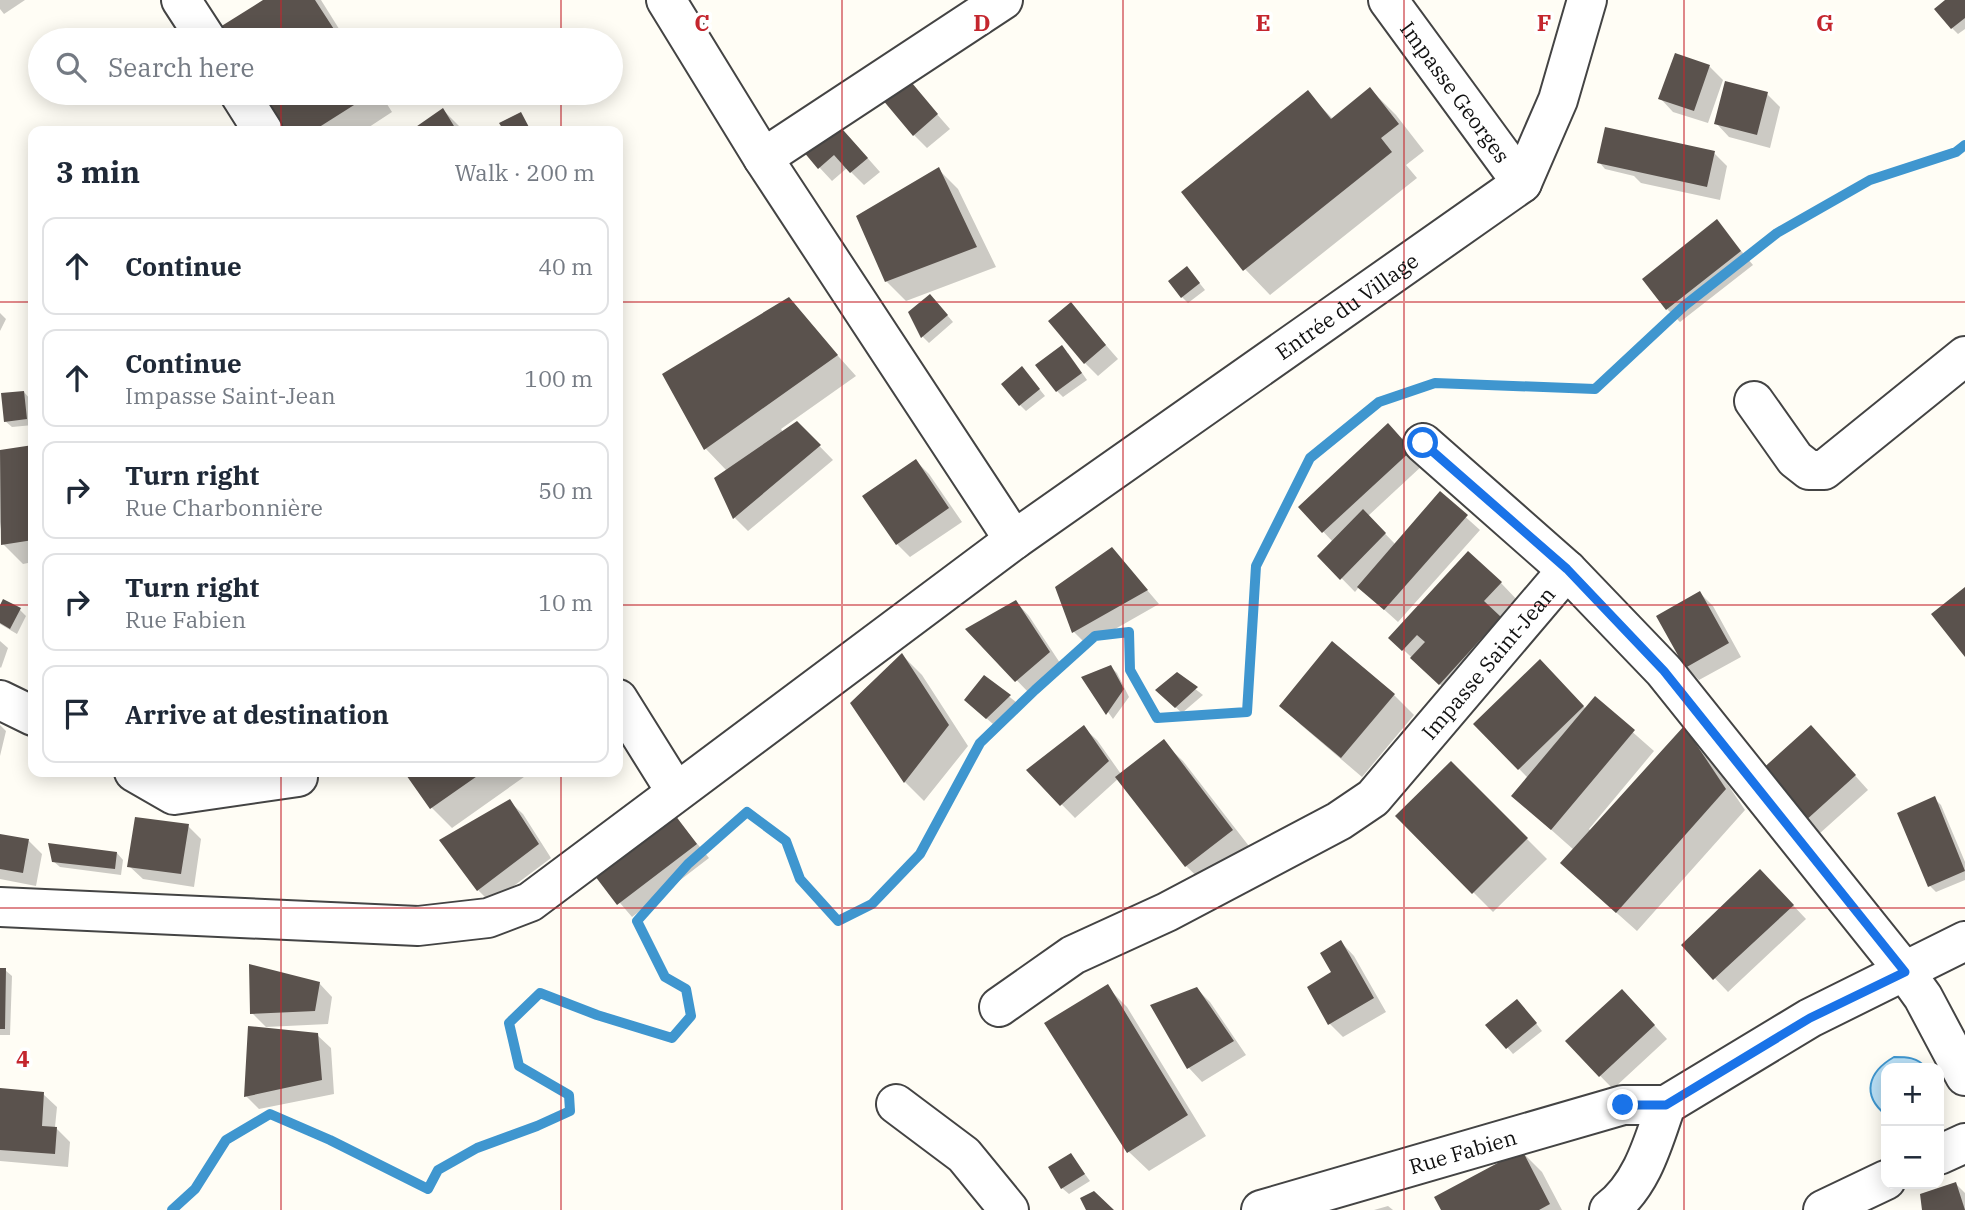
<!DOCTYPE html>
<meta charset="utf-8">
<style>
:root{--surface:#fff;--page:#f2f2f3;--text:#1f2937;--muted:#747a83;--line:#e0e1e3}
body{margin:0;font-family:"IBM Plex Serif",serif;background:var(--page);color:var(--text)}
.controls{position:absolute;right:21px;bottom:21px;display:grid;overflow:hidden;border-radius:14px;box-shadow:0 4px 18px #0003}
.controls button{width:63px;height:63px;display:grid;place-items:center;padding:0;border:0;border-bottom:2px solid var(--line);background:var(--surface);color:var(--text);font:35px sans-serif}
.stop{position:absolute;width:21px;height:21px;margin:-16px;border:5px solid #1a73e8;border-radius:50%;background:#fff}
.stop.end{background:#1a73e8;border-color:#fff;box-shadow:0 2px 7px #0008}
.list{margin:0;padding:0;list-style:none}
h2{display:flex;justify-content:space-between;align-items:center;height:91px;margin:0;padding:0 28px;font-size:30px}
h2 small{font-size:23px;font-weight:400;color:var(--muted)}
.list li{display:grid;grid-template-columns:46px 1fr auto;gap:21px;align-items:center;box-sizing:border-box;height:98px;margin:0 14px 14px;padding:0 14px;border:2px solid var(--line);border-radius:14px}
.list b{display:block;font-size:26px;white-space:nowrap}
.list p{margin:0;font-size:23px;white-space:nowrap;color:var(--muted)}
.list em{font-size:23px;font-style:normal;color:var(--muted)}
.icon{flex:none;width:38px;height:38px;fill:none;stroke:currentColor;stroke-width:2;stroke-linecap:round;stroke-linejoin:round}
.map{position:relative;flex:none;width:1965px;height:1210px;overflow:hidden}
.search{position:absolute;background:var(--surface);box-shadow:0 4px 18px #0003;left:28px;top:28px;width:595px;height:77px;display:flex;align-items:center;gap:18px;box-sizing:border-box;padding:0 24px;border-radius:38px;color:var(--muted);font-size:26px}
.panel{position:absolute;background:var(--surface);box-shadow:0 4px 18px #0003;left:28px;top:126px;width:595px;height:651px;border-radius:14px}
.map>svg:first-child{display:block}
.water{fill:#b9e0f7;stroke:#3f96cf;stroke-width:2}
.shadow{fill:#0003}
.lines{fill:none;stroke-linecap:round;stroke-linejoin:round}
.stream{stroke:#3f96cf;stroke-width:10}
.building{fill:#5a524d}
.minor-casing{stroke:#444;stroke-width:42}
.minor{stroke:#fff;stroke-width:38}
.route{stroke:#1a73e8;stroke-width:9}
.grid{fill:none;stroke:#c4262e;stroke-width:2;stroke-opacity:0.55}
.labels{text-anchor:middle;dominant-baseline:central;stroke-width:7;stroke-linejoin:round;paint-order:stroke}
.street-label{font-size:21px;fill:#111;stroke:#fff}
.grid-label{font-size:23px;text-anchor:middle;font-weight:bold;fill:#c4262e;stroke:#fff;stroke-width:7;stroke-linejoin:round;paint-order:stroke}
</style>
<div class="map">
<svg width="1965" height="1210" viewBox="0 0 1965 1210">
<rect width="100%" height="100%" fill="#fffdf5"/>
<!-- water -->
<path class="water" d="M1894,1057C1906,1057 1918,1057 1926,1068H1886V1115C1861,1095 1868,1072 1894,1057Z"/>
<!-- shadow -->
<path class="shadow" d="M0,0H25L4,14L0,9Z
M266,0H321L346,40H231L223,28Z
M1948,0H1965V29L1958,34L1952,28Z
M1676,55L1710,67L1723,80L1708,123L1673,112L1660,98Z
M907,80L950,129L927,148L914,135Z
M1370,89L1396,115L1424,151L1406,165L1417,178L1270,295L1245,269L1307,93L1333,119Z
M264,93H380L392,112L363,131H288Z
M1767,94L1780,107L1770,148L1729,137L1716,123Z
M443,110L464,131H413Z
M849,137L880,172L864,185L847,168L832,181L819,167Z
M1714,153L1727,166L1720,200L1641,183L1634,176L1605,169L1599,162Z
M939,170L958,189L996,267L906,301L886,281Z
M1717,222L1753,265L1680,322L1667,309Z
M1193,275L1205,290L1188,303L1182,297Z
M788,300L856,376L781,429L783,432L797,423L833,460L748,531L735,518L716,479L727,471L706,449L664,374Z
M936,302L953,322L929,343L923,337L910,313Z
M1071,305L1118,359L1098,376L1085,363Z
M0,313L6,319L0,331Z
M1068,353L1087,380L1063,397L1057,391Z
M1028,375L1045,396L1026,411L1020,405Z
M24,392L30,399L33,425L12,427L5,421Z
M1388,426L1424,464L1368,516L1396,545L1440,494L1480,530L1398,622L1359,587L1355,592L1320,556L1333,542L1300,507Z
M33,447V562L23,564L3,544L0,522V451Z
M916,461L929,474L962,522L910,557L897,544Z
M1112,549L1159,604L1087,645L1074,632L1057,588Z
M1501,583L1520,603L1460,703L1391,638Z
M1700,593L1713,606L1741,657L1699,680L1686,667Z
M1016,602L1029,616L1062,666L1030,694L967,629Z
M0,608L20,610L26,616L17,634L0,624Z
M0,641L8,648L1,668L0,667Z
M902,655L922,675L968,746L924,801L905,782Z
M1111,667L1117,673L1129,697L1113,719L1084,678Z
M1177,675L1203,695L1182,713L1163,696Z
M984,677L1016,702L993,724L972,706Z
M1559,681L1586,709L1595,699L1654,751L1589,829L1591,831L1684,728L1703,748L1745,810L1637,931L1582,882L1574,850L1513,796L1528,778L1475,724Z
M1394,695L1414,715L1362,777L1301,725L1281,706Z
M0,725L6,731L0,756Z
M1083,727L1097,740L1121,774L1163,742L1183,761L1252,850L1206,885L1186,866L1119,778L1075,818L1028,770Z
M1824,741L1868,790L1819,834L1806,821Z
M1451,763L1547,859L1493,912L1397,816Z
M406,772H531L452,828L432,808Z
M1935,799L1941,805L1965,862V880L1936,892L1930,886Z
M509,801L523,814L551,858L491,903L478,890Z
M675,817L709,858L632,917L597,876Z
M188,826L201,839L194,887L143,879L129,866Z
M0,836L29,841L42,854L36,886L0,879Z
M117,853L123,860L121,875L60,867L53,861Z
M1774,885L1806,919L1728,992L1683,945Z
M1341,942L1354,956L1386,1012L1343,1037L1330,1024L1333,973Z
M0,970H5L12,976L10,1035H0Z
M319,983L332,997L328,1024L266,1027L252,1013Z
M1107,987L1127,1007L1206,1136L1149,1171L1129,1152Z
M1197,989L1210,1002L1246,1055L1202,1082L1189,1068L1152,1006Z
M1635,1004L1667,1039L1613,1089L1567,1042Z
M1523,1007L1542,1031L1513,1054L1488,1025Z
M317,1035L331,1048L334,1094L259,1109L246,1096Z
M0,1090L43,1094L57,1107L55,1127L70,1142L68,1167L0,1161Z
M1522,1152L1542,1172L1562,1210H1443Z
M1071,1155L1090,1181L1069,1194L1062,1188Z
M1956,1184L1965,1193V1210H1924Z
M1388,1206L1393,1210H1374Z"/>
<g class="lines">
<!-- stream -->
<path class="stream" d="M172,1210L195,1189L226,1140L270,1114L330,1140L428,1189L438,1170L477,1148L537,1126L570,1111L569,1095L519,1066L509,1023L540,993L597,1015L672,1038L691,1016L686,989L665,977L637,921L688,864L747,812L786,841L800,879L838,921L872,904L920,854L980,743L1035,690L1095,636L1129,632L1130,670L1157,718L1247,712L1256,566L1310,458L1379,402L1435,383L1595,389L1684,306L1777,233L1870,180L1956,152L1965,145"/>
</g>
<!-- building -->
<path class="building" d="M263,0H315L341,40H229L220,27Z
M1945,0H1965V18L1951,29L1934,9Z
M1675,53L1710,65L1694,111L1658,99Z
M907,77L938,114L913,136L882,99Z
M1725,81L1768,92L1757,135L1714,124Z
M1370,87L1399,124L1381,138L1392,152L1243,271L1181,192L1308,90L1331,119Z
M262,93H373L313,131H286Z
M443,108L457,131H410Z
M521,112L531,131H504L499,123Z
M836,122L868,158L850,173L834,155L818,169L803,151Z
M1605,127L1715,151L1707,187L1597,163Z
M939,167L977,247L885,282L856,216Z
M1717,219L1741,251L1666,310L1642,279Z
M1187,266L1200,283L1181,298L1168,281Z
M930,294L948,315L921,338L908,312Z
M789,297L838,355L704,450L662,374Z
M1071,302L1106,345L1084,364L1048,321Z
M1062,345L1082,373L1056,392L1035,365Z
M1022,366L1040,389L1019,406L1001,384Z
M24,391L27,419L4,422L1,393Z
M797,421L821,445L733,519L714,478Z
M1388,423L1412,450L1322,533L1298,507Z
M33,445V540L1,545L0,450Z
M916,459L949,508L896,545L862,496Z
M1440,491L1468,515L1384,610L1357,587Z
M1363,509L1386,533L1340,580L1317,556Z
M1112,547L1148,590L1072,633L1055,587Z
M1468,551L1502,582L1484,601L1501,617L1439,685L1410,658L1425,642L1417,635L1402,651L1388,638Z
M1965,587V657L1931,614Z
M1700,591L1729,643L1685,668L1656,616Z
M3,599L21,608L10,629L0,623V605Z
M1016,600L1050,652L1015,682L965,629Z
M1332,641L1395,694L1341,758L1279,706Z
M902,653L949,725L904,783L850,703Z
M1540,659L1584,706L1518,770L1473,724Z
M1111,665L1124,689L1106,715L1081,677Z
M1177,672L1198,687L1175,708L1155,690Z
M984,675L1011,695L986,719L964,700Z
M1595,696L1635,730L1551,830L1511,796Z
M1084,725L1109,761L1060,806L1026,770Z
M1811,725L1856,775L1804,822L1759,772Z
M1684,726L1726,789L1616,913L1560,863Z
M1164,739L1233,830L1185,867L1115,777Z
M1451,761L1528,838L1472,894L1395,816Z
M404,772H483L430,809Z
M1935,796L1965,871L1928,887L1897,813Z
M510,799L539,844L477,891L439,840Z
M675,815L697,844L617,905L595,876Z
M135,817L189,824L181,874L127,867Z
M0,834L29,839L23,873L0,869Z
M48,843L117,852L115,869L52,862Z
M1760,869L1794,905L1713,980L1681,945Z
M1341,940L1374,998L1328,1025L1307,987L1331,972L1320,953Z
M249,964L320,982L315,1011L250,1014Z
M0,968H6L5,1029H0Z
M1108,984L1188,1115L1127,1153L1044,1023Z
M1197,987L1234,1041L1187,1069L1150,1005Z
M1622,989L1655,1025L1599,1077L1565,1041Z
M1517,999L1537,1023L1506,1049L1485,1025Z
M248,1026L318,1033L322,1080L244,1097Z
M0,1088L44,1092L42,1126L57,1127L55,1154L0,1150Z
M1522,1150L1550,1204L1539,1210H1441L1434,1197Z
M1071,1153L1085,1174L1061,1189L1048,1167Z
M1956,1182L1965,1210H1922L1920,1194Z
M1094,1191L1114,1210H1086L1080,1198Z"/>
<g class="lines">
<!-- minor casing -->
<g class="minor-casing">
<g id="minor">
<path d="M181,0L207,40"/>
<path d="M666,0L763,158L1014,540"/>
<path id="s1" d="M1388,0L1522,183"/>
<path d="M239,93L263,131"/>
<path d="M763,158L1003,0"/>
<path d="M1754,401L1795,459L1809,470H1824L1965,356"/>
<path d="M1423,443L1567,570"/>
<path d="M618,699L676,792"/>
<path d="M0,700L33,716"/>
<path d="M134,772L174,795L298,777"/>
<path id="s2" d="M0,907L418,926L488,918L530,902L1014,540L1522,183L1558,100L1587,0"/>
<path id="s3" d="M999,1007L1073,955L1167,912L1339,821L1373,798L1567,570L1664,671L1905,972L1923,997L1965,1076"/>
<path d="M896,1104L964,1155L1009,1210"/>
<path d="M1939,1155L1965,1143"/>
<path id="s4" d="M1261,1210L1623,1105H1666"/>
<path d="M1609,1210C1642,1185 1653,1143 1666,1105L1810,1018L1965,941"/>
<path d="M1823,1210L1886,1180"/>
</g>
</g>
<!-- minor -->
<use href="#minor" class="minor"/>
</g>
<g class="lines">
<!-- route -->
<path class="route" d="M1423,443L1567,569L1664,671L1905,972L1810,1018L1666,1105H1623"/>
</g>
<!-- grid -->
<path class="grid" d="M281,0V40M561,0V40M842,0V1210M1123,0V1210M1404,0V1210M1684,0V1210M281,93V131M561,93V131M0,302H33M618,302H1965M0,605H33M618,605H1965M281,772V1210M561,772V1210M0,908H1965"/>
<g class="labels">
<!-- street labels -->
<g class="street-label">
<text stroke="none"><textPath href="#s1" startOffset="114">Impasse Georges</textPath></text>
<text stroke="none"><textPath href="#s2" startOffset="1545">Entrée du Village</textPath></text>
<text stroke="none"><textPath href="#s3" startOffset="607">Impasse Saint-Jean</textPath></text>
<text stroke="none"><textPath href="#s4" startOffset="210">Rue Fabien</textPath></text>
</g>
</g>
<g class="grid-label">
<text x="702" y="31">C</text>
<text x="982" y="31">D</text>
<text x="1263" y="31">E</text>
<text x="1544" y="31">F</text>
<text x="1825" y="31">G</text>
<text x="23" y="1067">4</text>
</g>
</svg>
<div class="controls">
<button>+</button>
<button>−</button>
</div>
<div class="stop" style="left:1423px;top:443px"></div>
<div class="stop end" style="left:1623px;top:1105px"></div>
<div class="search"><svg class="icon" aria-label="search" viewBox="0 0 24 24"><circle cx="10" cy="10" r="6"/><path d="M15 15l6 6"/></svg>Search here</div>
<section class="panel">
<h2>3 min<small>Walk · 200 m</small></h2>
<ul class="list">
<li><svg class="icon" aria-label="ahead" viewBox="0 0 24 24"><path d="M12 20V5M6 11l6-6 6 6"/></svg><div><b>Continue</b></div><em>40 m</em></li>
<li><svg class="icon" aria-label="ahead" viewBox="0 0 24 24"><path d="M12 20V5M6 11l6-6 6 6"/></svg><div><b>Continue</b><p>Impasse Saint-Jean</p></div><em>100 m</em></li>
<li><svg class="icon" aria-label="right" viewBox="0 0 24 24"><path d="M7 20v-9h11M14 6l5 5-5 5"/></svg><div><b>Turn right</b><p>Rue Charbonnière</p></div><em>50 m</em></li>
<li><svg class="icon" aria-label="right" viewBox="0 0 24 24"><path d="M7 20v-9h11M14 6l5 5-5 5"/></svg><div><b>Turn right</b><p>Rue Fabien</p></div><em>10 m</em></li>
<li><svg class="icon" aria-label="arrive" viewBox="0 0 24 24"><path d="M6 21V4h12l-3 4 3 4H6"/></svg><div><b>Arrive at destination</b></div></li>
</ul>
</section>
</div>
